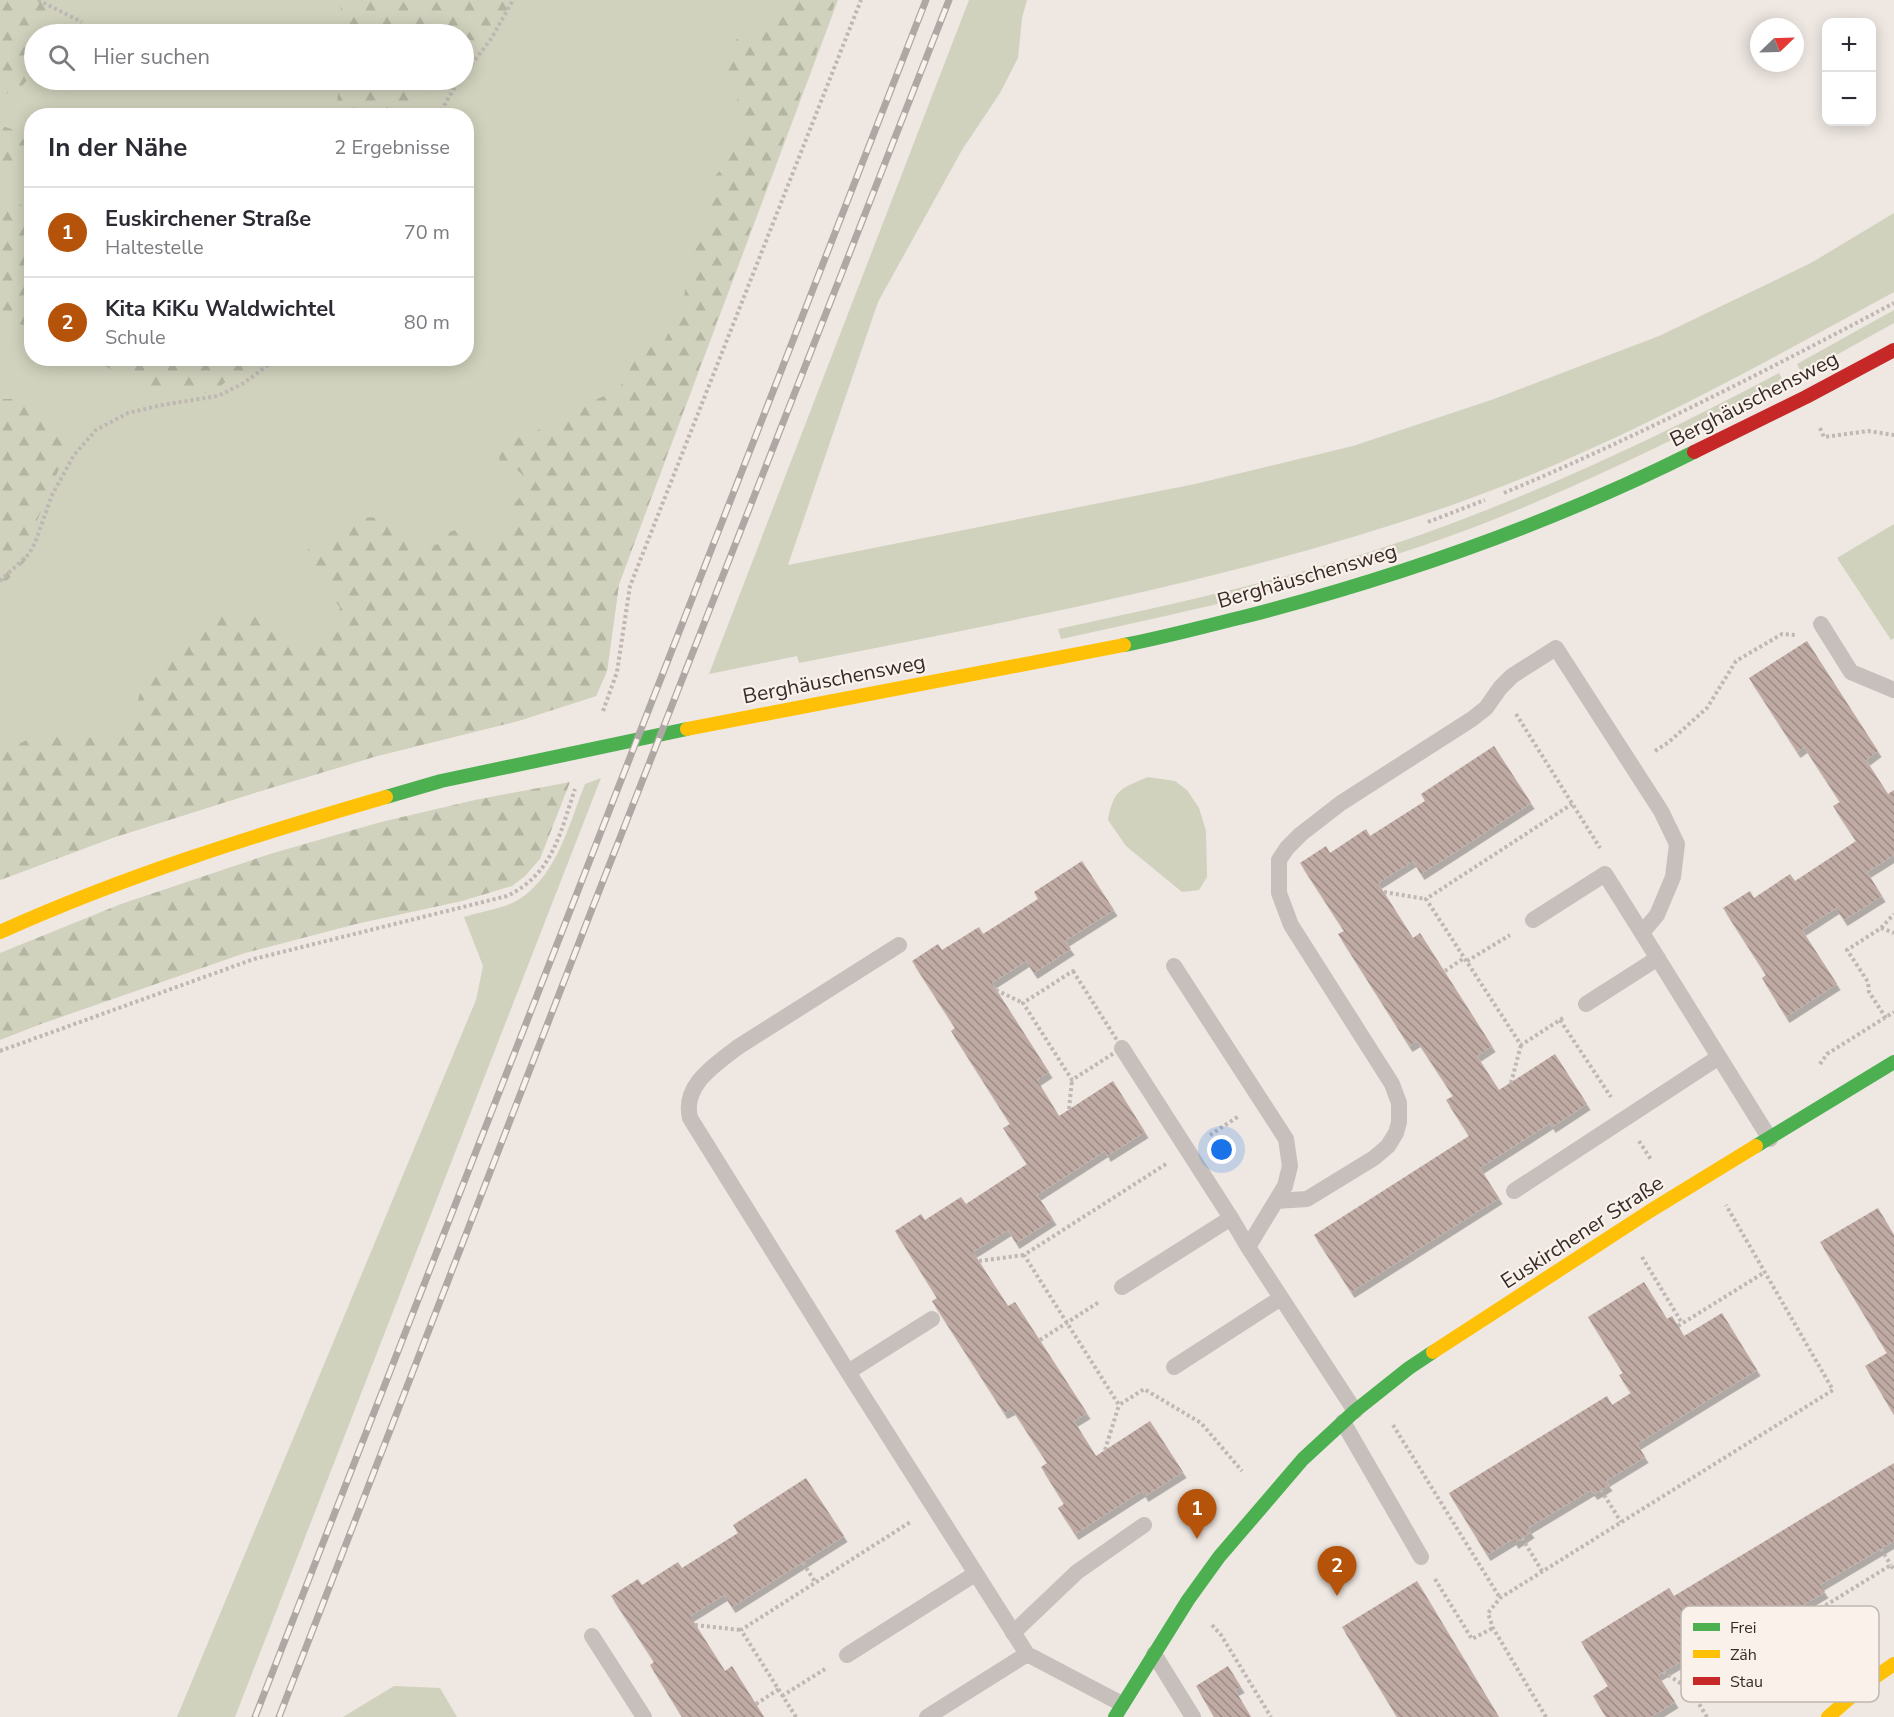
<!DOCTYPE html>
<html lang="de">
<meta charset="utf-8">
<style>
:root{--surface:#fff;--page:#f7f7f7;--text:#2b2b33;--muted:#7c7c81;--line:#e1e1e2;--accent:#b45309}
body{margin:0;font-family:"Nunito Sans",sans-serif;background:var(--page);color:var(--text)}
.controls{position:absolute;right:18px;top:18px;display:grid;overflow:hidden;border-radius:12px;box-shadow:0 3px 15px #0003}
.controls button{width:54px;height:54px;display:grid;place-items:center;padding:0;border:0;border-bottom:2px solid var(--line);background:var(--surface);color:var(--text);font:30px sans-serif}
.compass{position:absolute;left:1750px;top:18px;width:54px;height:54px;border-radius:50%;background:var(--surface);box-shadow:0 3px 15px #0003;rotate:67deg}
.you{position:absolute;left:1222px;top:1150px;width:21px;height:21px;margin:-15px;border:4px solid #fff;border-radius:50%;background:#1a73e8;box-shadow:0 0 0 9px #1a73e833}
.badge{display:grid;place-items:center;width:39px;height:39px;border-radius:50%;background:var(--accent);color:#fff;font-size:20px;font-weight:700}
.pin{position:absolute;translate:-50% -50px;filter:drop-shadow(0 2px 3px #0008)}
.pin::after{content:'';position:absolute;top:32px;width:21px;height:18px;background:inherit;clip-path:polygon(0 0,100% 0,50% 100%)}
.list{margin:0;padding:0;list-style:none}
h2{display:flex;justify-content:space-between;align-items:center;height:78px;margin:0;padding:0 24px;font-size:26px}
h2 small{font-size:20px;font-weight:400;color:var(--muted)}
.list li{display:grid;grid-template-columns:39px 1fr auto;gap:18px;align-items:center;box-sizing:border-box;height:90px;padding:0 24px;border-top:2px solid var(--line)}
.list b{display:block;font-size:22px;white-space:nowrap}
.list p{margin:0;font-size:20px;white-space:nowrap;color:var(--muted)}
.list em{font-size:20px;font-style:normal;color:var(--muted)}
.icon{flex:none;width:33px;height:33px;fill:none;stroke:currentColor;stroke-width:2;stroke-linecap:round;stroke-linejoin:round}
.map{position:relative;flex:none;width:1894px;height:1717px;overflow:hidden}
.search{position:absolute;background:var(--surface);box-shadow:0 3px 15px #0003;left:24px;top:24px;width:450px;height:66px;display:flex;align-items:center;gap:15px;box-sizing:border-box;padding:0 21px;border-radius:33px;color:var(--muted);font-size:22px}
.panel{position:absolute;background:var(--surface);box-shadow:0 3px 15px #0003;left:24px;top:108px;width:450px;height:258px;border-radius:24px}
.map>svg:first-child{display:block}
.green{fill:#d0d2bd;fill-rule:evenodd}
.forest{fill:url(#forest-firs)}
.building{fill:url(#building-back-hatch);filter:url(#shadow)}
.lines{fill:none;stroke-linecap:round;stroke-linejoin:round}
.path{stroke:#bfb7b3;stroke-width:4;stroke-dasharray:3 3;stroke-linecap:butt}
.lane{stroke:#c6bfbb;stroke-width:16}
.fast{stroke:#4caf50;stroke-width:14}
.slow{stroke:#ffc107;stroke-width:14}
.jam{stroke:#c62828;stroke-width:14}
.rail-casing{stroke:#aea8a5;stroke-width:7}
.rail{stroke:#f9f1ea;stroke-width:4.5;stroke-dasharray:14;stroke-linecap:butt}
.labels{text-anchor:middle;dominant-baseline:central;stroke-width:4.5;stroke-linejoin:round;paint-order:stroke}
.street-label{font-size:21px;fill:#372c29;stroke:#f9f1ea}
.key{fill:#f9f1ea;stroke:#bfb6b0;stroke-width:1.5}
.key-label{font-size:16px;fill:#372c29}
</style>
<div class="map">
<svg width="1894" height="1717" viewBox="0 0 1894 1717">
<defs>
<pattern id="forest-firs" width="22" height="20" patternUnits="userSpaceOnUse" patternTransform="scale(1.5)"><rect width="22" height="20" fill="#d0d2bd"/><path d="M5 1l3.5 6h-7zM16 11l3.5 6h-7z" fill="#b3b4a2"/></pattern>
<pattern id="building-back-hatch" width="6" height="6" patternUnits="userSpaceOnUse" patternTransform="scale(1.5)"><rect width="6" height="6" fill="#c0aaa4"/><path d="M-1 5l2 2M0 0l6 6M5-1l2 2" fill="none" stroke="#9d8b86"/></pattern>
<filter id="shadow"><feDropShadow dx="3.5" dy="6" stdDeviation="0" flood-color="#0004"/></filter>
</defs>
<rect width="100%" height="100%" fill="#eee7e2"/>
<!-- green -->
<path class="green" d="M0,0H838L619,584L607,671L596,696L518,721L377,756L251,794L112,838L0,880ZM34,34H464V80H34ZM32,116H466V358H32Z
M969,0H1027L1022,18L1018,58L1000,93L962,150L878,302L788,565L1195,484L1353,446L1494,399L1659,336L1811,263L1894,213V292C1751,370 1606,451 1452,505C1240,579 1019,619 799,663L797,656L709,674Z
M1894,310V323L1802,374L1797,364Z
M1779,373L1784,383C1683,436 1579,487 1472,528C1340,578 1199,609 1061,639L1058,629C1181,602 1305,576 1423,534C1546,490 1664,434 1779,373Z
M1894,524V638L1891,640L1837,558Z
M1148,777L1175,781L1187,790L1199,808L1206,831L1207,877L1199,890L1182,892L1126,846L1108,820C1114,789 1120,789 1148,777Z
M601,778L235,1717H177L476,1000L483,966L464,917C480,912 505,908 518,900C557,876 569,824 585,784Z
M394,1686L440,1688L457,1717H343Z"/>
<!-- forest -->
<path class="forest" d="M0,0H63L50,23L39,34H34V43L26,65L28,79C20,89 13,95 0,93Z
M339,0H523C514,23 490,50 464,38V34H361C346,27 342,17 339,0Z
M794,0H836L619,584L607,671L596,696L518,721L377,756L251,794L112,838L0,880V752L45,732L93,738L118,730L138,700L145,676L170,662L180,637L211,616L249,611L294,642L318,644L336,626L340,607L307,572L308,549C331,535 360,506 388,522C400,528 412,538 423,546L441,544L449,532L463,528L493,540L508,537L515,522L511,506L526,492L528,480L513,466L500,463L498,449L518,438L553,424L575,407L613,393L628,378L632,356L665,340L682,305L696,240L708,218L702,196L708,184L727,163L741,138L734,116L738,96L727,79L725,55L737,39L778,17L785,5Z
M340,80H401L414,103V115H337L336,109Z
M0,125C14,131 25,129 25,150L17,154L2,180H0Z
M0,199L22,205L31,213V327L9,321L0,314Z
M92,359H271L231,377L215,391L190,395L135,382Z
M0,399H23L38,413L56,418L69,435L68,454L58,471L33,530L26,560L0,588Z
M570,782L540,859L525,876L512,886L462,901L356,924L245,953L41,1024L0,1040V953L121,904L270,854L381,822L475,800Z"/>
<!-- building -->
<path class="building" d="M1807,641L1878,751L1866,760L1888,794L1894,790V855L1867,872L1882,896L1844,920L1836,908L1802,930L1837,984L1786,1017L1762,978L1766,975L1723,908L1750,891L1754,898L1790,874L1795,881L1856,841L1833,806L1840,802L1804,747L1797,752L1749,678Z
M1494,746L1531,803L1421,874L1413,861L1378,883L1413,938L1420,933L1492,1046L1477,1056L1499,1090L1555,1054L1587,1104L1552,1127L1550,1123L1480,1168L1499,1198L1351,1292L1314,1235L1469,1136L1446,1100L1453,1096L1417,1041L1409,1046L1338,934L1344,931L1300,863L1326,846L1330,853L1366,829L1370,836L1425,801L1421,794Z
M1082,861L1114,910L1065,941L1071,949L1034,973L1026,961L992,983L1049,1072L1037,1080L1059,1116L1113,1081L1145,1132L1107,1156L1105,1151L1037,1195L1053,1219L1016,1243L1008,1230L973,1252L1008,1306L1015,1302L1087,1413L1074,1421L1096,1456L1150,1421L1183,1472L1145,1496L1142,1491L1075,1534L1058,1508L1064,1504L1041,1467L1047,1463L1012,1409L1004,1413L932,1301L937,1298L895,1231L921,1214L925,1220L961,1197L966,1204L1027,1164L1003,1128L1010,1124L951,1031L955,1028L912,961L938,944L942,950L979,927L983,934L1038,899L1034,892Z
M1878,1208L1894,1235V1415L1865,1366L1887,1353L1820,1242Z
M1644,1282L1667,1319L1672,1316L1684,1336L1722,1313L1757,1370L1637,1444L1645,1457L1606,1481L1609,1485L1594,1494L1591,1490L1528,1528L1531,1532L1515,1543L1513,1539L1487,1555L1449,1493L1607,1396L1612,1405L1631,1393L1619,1375L1623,1373L1588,1317Z
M1894,1463V1541L1820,1585L1825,1592L1712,1660L1705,1647L1658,1675L1675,1702L1651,1717H1606L1593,1696L1608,1686L1581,1642L1669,1588L1674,1596Z
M806,1478L844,1536L732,1607L724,1595L690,1616L725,1671L732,1666L764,1717H682L650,1665L654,1662L611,1596L638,1579L642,1585L678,1562L682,1568L738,1533L733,1525Z
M1417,1581L1499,1717H1397L1342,1627Z
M1228,1666L1241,1687L1235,1690L1251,1717H1214L1196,1686Z"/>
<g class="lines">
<!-- path -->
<path class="path" d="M38,0L82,22
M464,74L491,39L513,0
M438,116L459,80
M1820,428L1824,437L1868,431L1894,435
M1504,493C1637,437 1766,371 1894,303
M1428,522L1485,500
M0,581L29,554L35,543L52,495L74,455L96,430L128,413L162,405L218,396L244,383L277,358
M603,711L617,672L630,586L861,0
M1516,714L1600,848
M1655,751L1669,742L1707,708L1736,661L1782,634L1796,635
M1384,892L1426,899
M1881,928L1894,933
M1467,961L1510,935
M1073,971L1122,1048L1072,1080L1023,1003Z
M1445,971L1464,958
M996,990L1023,1003
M1563,1018L1521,1045L1426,899L1572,804
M1886,1018L1869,992L1868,982L1847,950L1881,928L1894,914
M1560,1020L1611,1097
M0,1051L254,959L507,896C553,874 560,833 575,789
M1820,1064L1827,1054L1894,1012
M1511,1083L1521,1045
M1069,1109L1072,1080
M1210,1135L1239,1116
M1639,1141L1652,1161
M1166,1164L1024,1255L1119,1405L1144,1389L1201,1423L1242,1471
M1642,1257L1682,1323
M979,1261L1024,1255
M1678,1326L1765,1272
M1040,1340L1099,1302
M1393,1425L1500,1598
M1105,1450L1119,1405
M1601,1490L1621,1522
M1522,1538L1542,1571
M1881,1549L1891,1565
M803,1563L816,1583
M1435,1579L1472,1639L1493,1628
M1780,1619L1785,1633L1814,1681
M695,1625L741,1630
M1212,1625L1221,1635L1271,1717
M1663,1672L1690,1689
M782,1696L825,1669
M756,1704L779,1689
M796,1717L741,1630L912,1521
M1546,1717L1493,1628L1488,1613L1500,1598L1833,1390L1726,1205
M1707,1717L1690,1689L1891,1565L1894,1570"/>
<!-- lane -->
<path class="lane" d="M1821,624L1851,672L1894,690
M1533,920L1605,874L1642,933
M899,945L738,1047C715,1065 682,1085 690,1118L848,1372L1027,1654L1122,1704
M1174,966L1286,1139L1290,1166L1285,1186L1248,1247L1355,1411
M1586,1004L1658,958
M1122,1048L1231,1218
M1514,1191L1719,1057
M1276,1201L1307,1199L1374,1158L1388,1146L1396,1133L1399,1122V1103L1392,1084L1291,925L1279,893V860L1287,848L1301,834L1341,803L1472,719L1486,708L1500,688L1512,676L1556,648L1661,811L1677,844L1673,877L1657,915L1642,933L1770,1139
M1122,1287L1231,1218L1248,1247
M1174,1367L1281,1298
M848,1372L932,1319
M1343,1422L1421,1557
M1013,1633L1077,1572L1144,1525
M592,1636L644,1717
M1154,1654L1193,1717
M847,1655L975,1574
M927,1717L1027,1654"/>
<!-- fast -->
<path class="fast" d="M1124,645C1166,637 1206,626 1247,616C1401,576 1552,523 1694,452
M386,797L441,781L687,729
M1756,1146L1894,1062
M1115,1717L1188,1600L1219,1557L1303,1459L1355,1411L1409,1368L1433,1352"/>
<!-- slow -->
<path class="slow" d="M687,729L1124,645
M0,932C124,876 255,835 386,797
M1433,1352L1650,1211L1756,1146
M1828,1717L1868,1682L1894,1664"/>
<!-- jam -->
<path class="jam" d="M1694,452L1806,397L1894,350"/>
<!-- rail casing -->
<g class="rail-casing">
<path id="rail" d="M255,1717L926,0
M279,1717L592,909L949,0"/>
</g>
<!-- rail -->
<use href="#rail" class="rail"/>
</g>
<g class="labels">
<!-- street labels -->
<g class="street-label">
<text transform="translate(1754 399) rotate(-27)">Berghäuschensweg</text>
<text transform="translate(1307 576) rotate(-16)">Berghäuschensweg</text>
<text transform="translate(834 679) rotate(-11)">Berghäuschensweg</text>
<text transform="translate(1582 1232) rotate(-33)">Euskirchener Straße</text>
</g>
</g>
<!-- legend -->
<rect x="1681" y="1606" width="198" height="96" rx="9" class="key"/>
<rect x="1693" y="1623" width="27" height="8" fill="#4caf50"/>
<rect x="1693" y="1650" width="27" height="8" fill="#ffc107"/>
<rect x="1693" y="1677" width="27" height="8" fill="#c62828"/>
<g class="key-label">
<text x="1730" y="1633">Frei</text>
<text x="1730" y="1660">Zäh</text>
<text x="1730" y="1687">Stau</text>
</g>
</svg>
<div class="controls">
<button>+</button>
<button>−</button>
</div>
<svg class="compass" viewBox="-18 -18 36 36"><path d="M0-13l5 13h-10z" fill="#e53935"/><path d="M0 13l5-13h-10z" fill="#7c7c81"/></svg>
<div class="you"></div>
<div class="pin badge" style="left:1197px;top:1539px">1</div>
<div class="pin badge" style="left:1337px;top:1596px">2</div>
<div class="search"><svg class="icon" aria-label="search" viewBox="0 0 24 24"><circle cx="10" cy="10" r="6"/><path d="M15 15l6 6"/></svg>Hier suchen</div>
<section class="panel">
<h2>In der Nähe<small>2 Ergebnisse</small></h2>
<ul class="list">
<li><span class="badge">1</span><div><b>Euskirchener Straße</b><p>Haltestelle</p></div><em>70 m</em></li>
<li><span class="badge">2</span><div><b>Kita KiKu Waldwichtel</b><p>Schule</p></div><em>80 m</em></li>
</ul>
</section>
</div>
